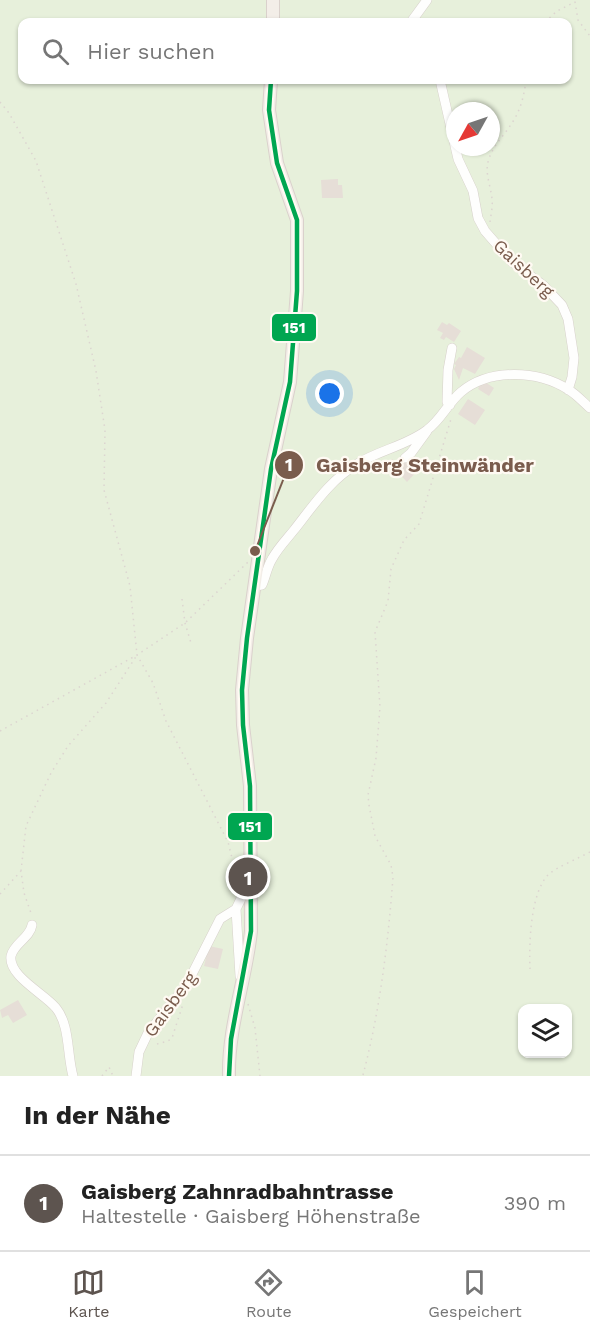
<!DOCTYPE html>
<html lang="de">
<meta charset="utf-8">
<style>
:root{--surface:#fff;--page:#f6f6f6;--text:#222;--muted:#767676;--line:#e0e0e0;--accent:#5d544f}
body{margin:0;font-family:"Work Sans",sans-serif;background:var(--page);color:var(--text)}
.controls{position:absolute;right:18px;bottom:18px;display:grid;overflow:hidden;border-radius:12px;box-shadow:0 2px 4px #0004}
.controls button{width:54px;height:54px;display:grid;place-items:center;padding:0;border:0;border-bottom:2px solid var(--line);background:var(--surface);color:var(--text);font:30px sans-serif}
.compass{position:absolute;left:446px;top:102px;width:54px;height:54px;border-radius:50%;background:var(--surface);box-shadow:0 2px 4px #0004;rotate:230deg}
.you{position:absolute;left:330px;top:394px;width:21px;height:21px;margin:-15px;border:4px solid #fff;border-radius:50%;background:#1a73e8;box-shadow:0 0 0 9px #1a73e833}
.badge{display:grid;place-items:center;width:39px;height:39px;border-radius:50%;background:var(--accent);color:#fff;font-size:20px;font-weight:700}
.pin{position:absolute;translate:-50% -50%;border:3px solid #fff;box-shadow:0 2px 6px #0006}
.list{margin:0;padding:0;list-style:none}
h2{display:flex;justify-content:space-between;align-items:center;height:78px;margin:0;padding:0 24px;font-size:26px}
h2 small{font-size:20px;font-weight:400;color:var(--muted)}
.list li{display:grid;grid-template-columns:39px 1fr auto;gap:18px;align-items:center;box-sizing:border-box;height:96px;padding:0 24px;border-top:2px solid var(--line)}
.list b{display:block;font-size:22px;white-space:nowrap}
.list p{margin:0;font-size:20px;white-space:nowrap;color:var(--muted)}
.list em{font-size:20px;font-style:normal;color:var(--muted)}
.icon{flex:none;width:33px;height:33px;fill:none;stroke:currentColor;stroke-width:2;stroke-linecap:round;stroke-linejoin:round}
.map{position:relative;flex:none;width:590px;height:1076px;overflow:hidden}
.search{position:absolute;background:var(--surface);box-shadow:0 2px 4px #0004;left:18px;right:18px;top:18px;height:66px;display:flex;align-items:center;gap:15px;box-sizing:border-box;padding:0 21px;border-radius:12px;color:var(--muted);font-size:22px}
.sheet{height:174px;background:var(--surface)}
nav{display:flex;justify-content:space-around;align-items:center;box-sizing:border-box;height:84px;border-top:2px solid var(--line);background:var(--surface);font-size:16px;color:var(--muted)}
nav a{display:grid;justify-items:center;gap:3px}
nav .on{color:var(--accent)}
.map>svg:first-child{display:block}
.green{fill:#e7f0db;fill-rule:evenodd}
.building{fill:#e6ded7}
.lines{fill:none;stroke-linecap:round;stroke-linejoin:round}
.minor-casing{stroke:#d7d1cb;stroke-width:10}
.major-casing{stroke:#dad1cc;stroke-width:14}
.path{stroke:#dcd5d0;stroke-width:1.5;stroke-dasharray:1.5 4.5;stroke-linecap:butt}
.minor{stroke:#fefefd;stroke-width:9}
.major{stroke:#f3eee8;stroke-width:12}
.bus-1-casing{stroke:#fffaf3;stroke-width:9}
.bus-1{stroke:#00a651;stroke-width:4.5}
.labels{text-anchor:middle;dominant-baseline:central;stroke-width:4.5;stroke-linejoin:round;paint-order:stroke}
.street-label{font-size:18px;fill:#7a5c4d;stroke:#fffaf3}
.leader{fill:none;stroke:#7a5c4d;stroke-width:2}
.callout-dot{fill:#7a5c4d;stroke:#fffaf3;stroke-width:2}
.mark-label{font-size:18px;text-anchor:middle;font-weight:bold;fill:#fff}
.callout-label{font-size:20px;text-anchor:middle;font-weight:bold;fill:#7a5c4d;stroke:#fffaf3;stroke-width:4.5;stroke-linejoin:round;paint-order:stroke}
.line-badge{stroke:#fffaf3;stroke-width:2}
.badge-label{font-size:16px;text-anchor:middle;font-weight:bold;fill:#fff}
</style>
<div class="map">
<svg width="590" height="1076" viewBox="0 0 590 1076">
<rect width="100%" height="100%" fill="#f9f5f0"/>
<!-- green -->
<path class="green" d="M0,0H590V1076H0ZM22,22H568V80H22ZM455,111H491V147H455ZM522,1008H568V1054H522Z"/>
<!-- building -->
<path class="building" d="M338,179V185H342L343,198H322L321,180Z
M442,322L447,325L449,323L461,331L454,342L446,337L444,340L440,338L443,333L437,330Z
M467,347L485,358L475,374L463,368L459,380L454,369L456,365L454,364L459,357L461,358Z
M485,382L494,388L489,396L478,389L481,383Z
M468,399L485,410L475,425L458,414Z
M408,457L420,468L407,482L389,463L392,459L395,462L399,458L403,462Z
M209,946L223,949L218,969L204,966Z
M18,1000L27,1015L13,1023L8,1015L2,1018L0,1010Z"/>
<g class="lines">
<!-- minor casing -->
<g class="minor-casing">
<path id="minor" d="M411,22L427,0
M440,80L458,159L473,191L478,218L485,231L512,262L543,285L562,305L568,319L574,358L572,377L568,390
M450,405L447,402L448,370L452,348
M405,458L411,453L427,431
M255,586L262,585C266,576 267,567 272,559C278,548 286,540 294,530C313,506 330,480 357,464C379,450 406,446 427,430C441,420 448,403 461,392C490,368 538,370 569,390C577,395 583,402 590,408
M32,925C30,938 14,943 11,956C8,976 45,994 56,1008C70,1025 67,1055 73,1076
M240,976L236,909L250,880
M136,1076L139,1052L148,1033L187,984L220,919L236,909"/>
</g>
<!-- major casing -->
<g class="major-casing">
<path id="major" d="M273,22V0
M229,1076C228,1026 246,980 251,931L250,786L243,725L242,690L247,638L271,469L290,382L297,291V220L277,163L269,110L271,80"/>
</g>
<!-- path -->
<path class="path" d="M545,22L557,11L575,2L578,20L590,36
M0,102L9,113L36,161L76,284L96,371L105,430L104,490L130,586L137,655L153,683L166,721L228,842L233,862L235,890
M490,222C491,214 493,206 492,199C491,187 485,174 488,162C492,146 504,136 512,123C521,109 524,96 526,80
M182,599L185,623L191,643
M0,731L137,655L185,623L248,562
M21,871L26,826L51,773L68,746L106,703L137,655
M0,894L21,871L24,893L32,916
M530,969C529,945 530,892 549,874C557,867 579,858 590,852
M248,1004L255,1028L260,1076
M157,1044L168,1041L172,1038L183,1004
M363,1075C380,1010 388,944 393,877L391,865L375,836L369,805L368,795L376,758L380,707L375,632L388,601L391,569L404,540L419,524L451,419
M102,1076L109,1067L113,1076"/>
<!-- minor -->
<use href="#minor" class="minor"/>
<!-- major -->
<use href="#major" class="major"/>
<!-- bus-1 casing -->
<g class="bus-1-casing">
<path id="bus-1" d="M229,1076L231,1039L251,931L250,786L243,725L242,690L247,638L271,469L290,382L297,291V220L277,163L269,110L271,80"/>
</g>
<!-- bus-1 -->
<use href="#bus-1" class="bus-1"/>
</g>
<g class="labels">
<!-- street labels -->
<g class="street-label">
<text transform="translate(524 268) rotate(43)">Gaisberg</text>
<text transform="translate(170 1004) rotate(-54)">Gaisberg</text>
</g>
</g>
<!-- callouts -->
<path class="leader" d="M255 551L289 465"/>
<g class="callout-dot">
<circle cx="255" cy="551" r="6"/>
<circle cx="289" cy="465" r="15"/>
</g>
<g class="mark-label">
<text x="289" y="471">1</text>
</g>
<g class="callout-label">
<text x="425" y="472">Gaisberg Steinwänder</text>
</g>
<g class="line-badge">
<rect x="271" y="313" width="46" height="29" rx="6" fill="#00a651"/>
<rect x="227" y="812" width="46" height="29" rx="6" fill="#00a651"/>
</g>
<g class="badge-label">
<text x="294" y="333">151</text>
<text x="250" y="832">151</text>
</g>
</svg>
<div class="controls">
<button><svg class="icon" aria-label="layers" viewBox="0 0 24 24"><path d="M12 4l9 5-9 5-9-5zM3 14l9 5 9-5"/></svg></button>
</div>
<svg class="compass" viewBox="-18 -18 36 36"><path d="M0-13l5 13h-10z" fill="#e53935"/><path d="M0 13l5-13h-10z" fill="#767676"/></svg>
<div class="you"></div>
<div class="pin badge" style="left:248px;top:877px">1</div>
<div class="search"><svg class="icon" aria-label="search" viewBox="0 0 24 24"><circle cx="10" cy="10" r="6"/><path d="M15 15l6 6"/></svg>Hier suchen</div>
</div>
<section class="sheet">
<h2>In der Nähe<small></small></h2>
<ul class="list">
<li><span class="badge">1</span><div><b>Gaisberg Zahnradbahntrasse</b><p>Haltestelle · Gaisberg Höhenstraße</p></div><em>390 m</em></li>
</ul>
</section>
<nav>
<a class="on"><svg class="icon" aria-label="map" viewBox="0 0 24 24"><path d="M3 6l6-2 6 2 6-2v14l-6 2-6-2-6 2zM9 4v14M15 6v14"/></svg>Karte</a>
<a><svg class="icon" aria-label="directions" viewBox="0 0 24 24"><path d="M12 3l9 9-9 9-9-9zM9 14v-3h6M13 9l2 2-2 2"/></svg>Route</a>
<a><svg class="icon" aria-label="saved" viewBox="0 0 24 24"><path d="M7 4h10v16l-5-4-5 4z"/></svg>Gespeichert</a>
</nav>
